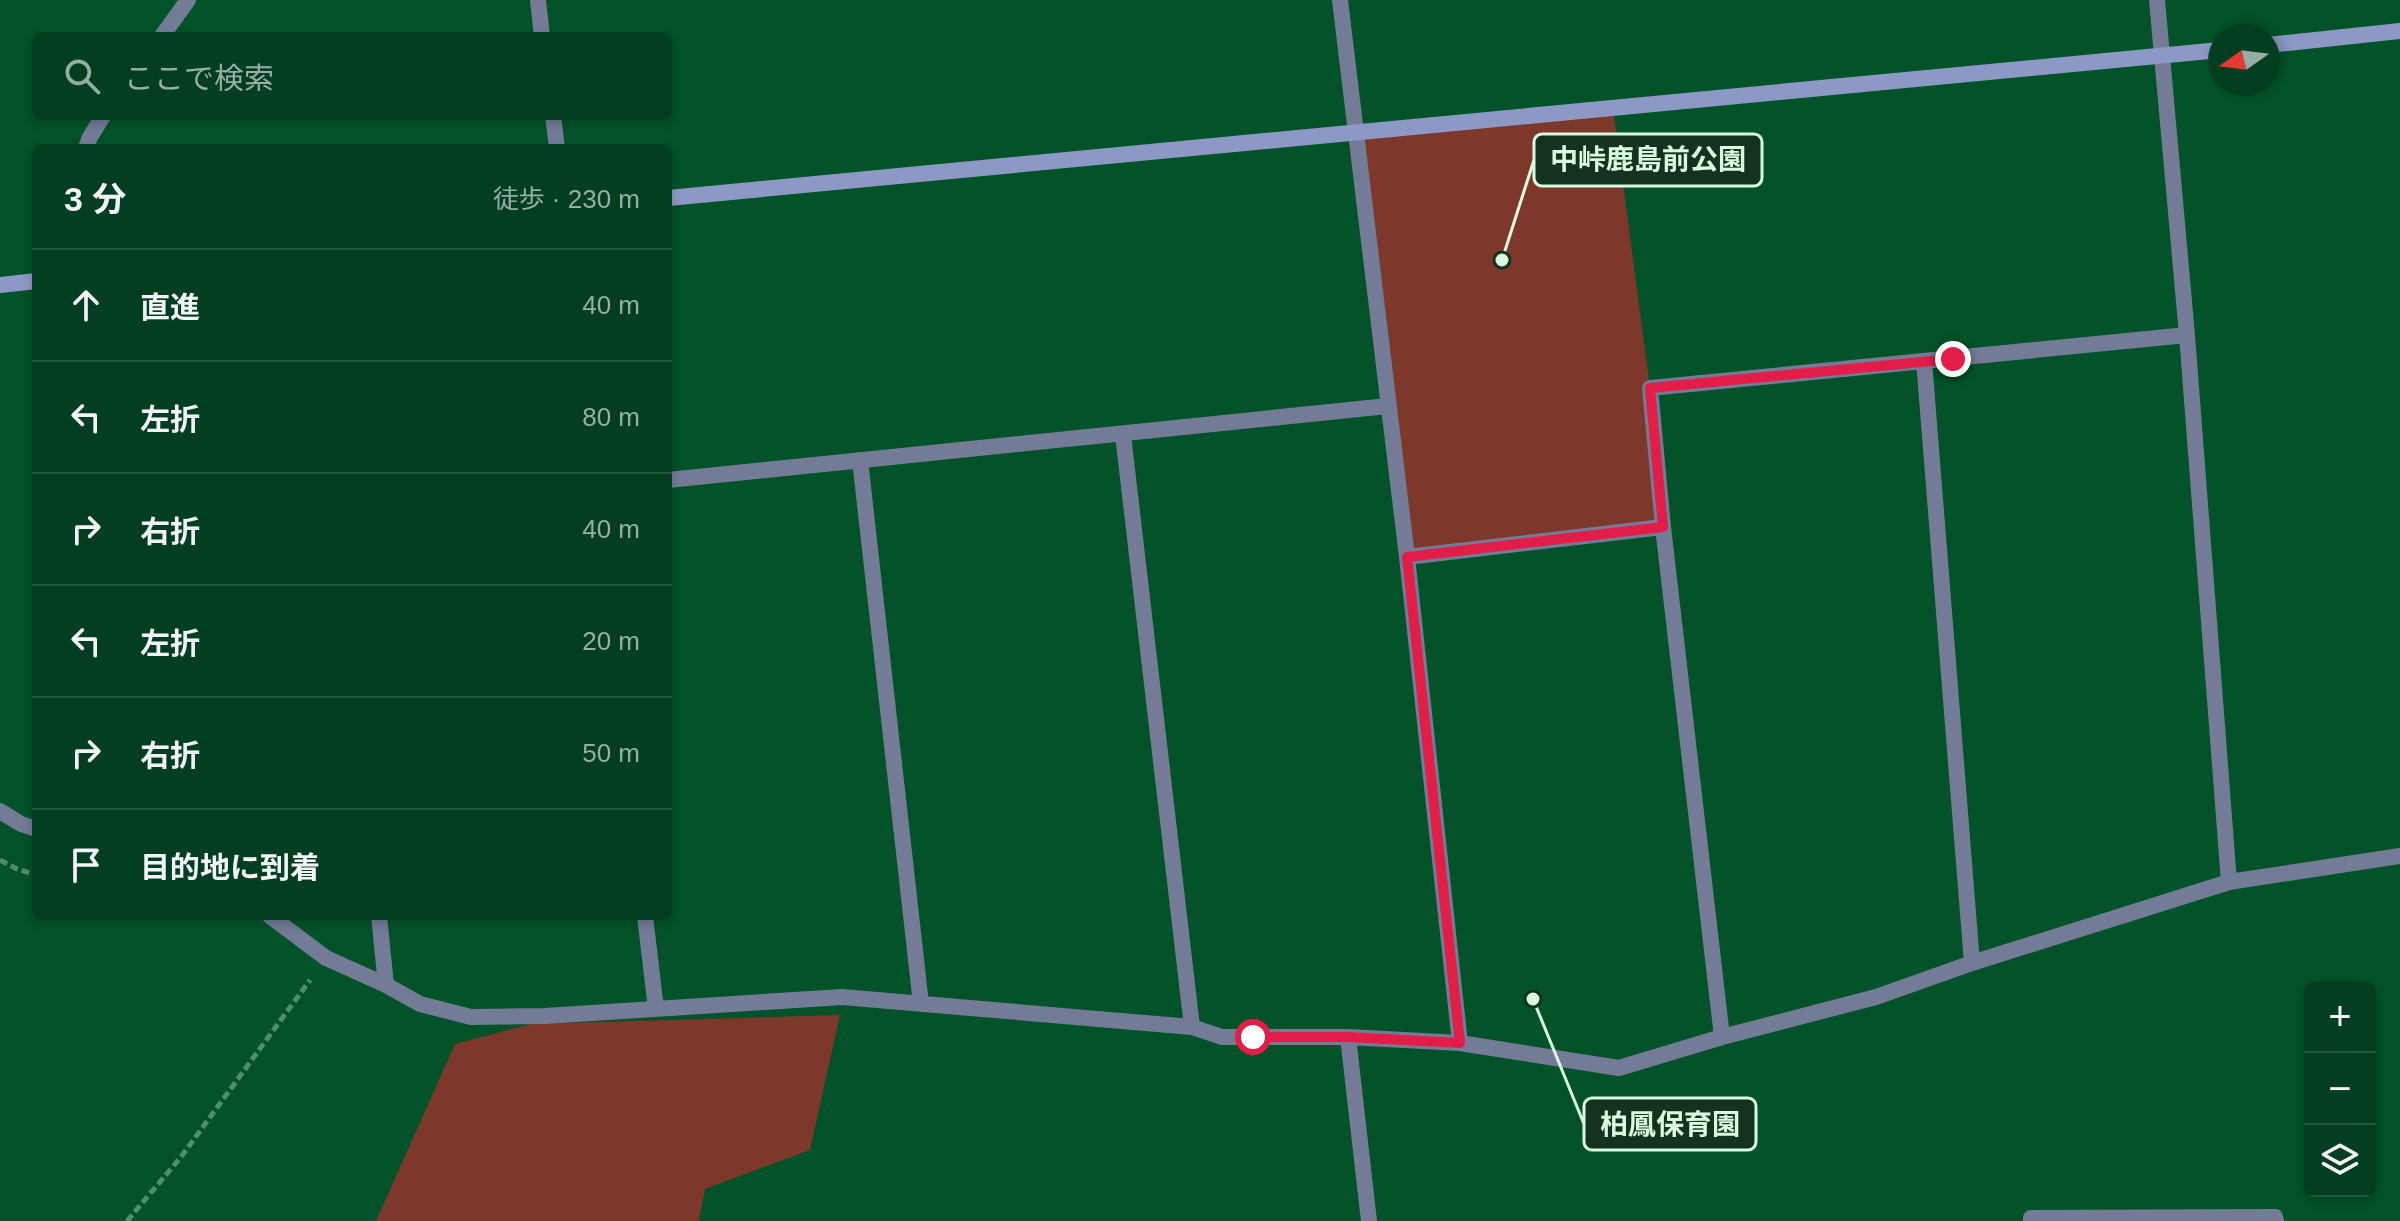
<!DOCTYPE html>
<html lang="ja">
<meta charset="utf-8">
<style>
:root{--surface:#023e1f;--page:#10492c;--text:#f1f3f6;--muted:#96aea4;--line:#23573d}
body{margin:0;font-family:Arial,"Noto Sans JP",sans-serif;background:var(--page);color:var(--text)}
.controls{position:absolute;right:24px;bottom:24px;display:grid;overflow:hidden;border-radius:12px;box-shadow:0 4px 12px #0003}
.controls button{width:72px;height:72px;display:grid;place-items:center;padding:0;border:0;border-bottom:2px solid var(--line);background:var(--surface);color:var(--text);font:40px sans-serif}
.compass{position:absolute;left:2208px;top:24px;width:72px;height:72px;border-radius:50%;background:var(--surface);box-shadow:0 4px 12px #0003;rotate:256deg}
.stop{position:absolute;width:24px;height:24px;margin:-18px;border:6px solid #e11d48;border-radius:50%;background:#fff}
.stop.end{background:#e11d48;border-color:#fff;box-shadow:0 2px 8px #0008}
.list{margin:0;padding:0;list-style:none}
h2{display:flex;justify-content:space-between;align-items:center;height:104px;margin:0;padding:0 32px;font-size:34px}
h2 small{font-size:26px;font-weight:400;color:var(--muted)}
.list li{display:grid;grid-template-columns:52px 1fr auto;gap:24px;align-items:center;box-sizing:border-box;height:112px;padding:0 32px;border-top:2px solid var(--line)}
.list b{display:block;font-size:30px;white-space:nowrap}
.list em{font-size:26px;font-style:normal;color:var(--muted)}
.icon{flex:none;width:44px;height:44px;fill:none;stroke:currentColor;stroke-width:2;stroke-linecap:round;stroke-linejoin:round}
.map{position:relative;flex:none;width:2400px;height:1221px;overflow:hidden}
.search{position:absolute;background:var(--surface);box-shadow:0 4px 12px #0003;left:32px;top:32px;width:640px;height:88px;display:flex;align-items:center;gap:20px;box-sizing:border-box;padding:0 28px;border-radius:12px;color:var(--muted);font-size:30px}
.panel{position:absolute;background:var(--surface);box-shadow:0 4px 12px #0003;left:32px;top:144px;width:640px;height:776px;border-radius:12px}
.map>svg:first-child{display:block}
.green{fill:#7d382b}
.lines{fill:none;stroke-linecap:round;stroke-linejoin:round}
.path{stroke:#508e6b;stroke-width:5;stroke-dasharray:8 4;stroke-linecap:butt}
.street{stroke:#737b97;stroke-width:16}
.secondary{stroke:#8d99c5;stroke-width:16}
.route{stroke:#e11d48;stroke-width:10}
.leader{fill:none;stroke:#d8fae0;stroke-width:3}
.callout-dot{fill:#d8fae0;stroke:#15311f;stroke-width:3}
.callout{fill:#15311f;stroke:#d8fae0;stroke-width:3}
.callout-label{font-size:28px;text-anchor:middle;font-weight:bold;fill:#d8fae0}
</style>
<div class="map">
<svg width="2400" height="1221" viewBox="0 0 2400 1221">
<rect width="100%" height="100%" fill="#035229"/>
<!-- green -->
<path class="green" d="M1613,108L1650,388L1663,527L1407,557L1355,133Z
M840,1015L810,1150L705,1189L699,1221H376L455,1044L531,1024Z"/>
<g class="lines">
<!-- path -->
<path class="path" d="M0,860L17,869L36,875
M127,1221L181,1157L310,980"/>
<!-- street -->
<path class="street" d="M538,0L542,36
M1340,0L1407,557L1460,1043
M2157,0L2187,335L2229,882
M162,36L188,0
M553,116L557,148
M86,148L90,137L103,116
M1924,361L1972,963
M1123,435L1192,1027
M860,460L921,1004
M668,480L1388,406
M1407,557L1663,527
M0,811L21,824L36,829
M270,916L326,958L386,985L420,1004L471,1017L545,1016L842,997L1192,1027L1222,1037H1348L1460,1043L1619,1068L1722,1037L1876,997L1972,963L2229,882L2400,856
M379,916L386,985
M645,916L656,1009
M1348,1037L1369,1221
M1722,1037L1663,527L1650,388L2187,335
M2031,1221V1218L2275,1217L2276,1221"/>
<!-- secondary -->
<path class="secondary" d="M2268,45L2400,31
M668,198L2220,50
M0,285L36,281"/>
</g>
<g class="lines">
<!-- route -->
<path class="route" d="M1253,1037H1348L1460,1043L1407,557L1663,527L1650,388L1953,359"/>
</g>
<!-- callouts -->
<path class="leader" d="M1502 260L1534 160M1533 999L1584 1124"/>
<g class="callout-dot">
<circle cx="1502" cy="260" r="8"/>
<circle cx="1533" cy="999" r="8"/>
</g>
<g class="callout">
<rect x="1534" y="134" width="228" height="52" rx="8"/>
<rect x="1584" y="1098" width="172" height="52" rx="8"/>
</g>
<g class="callout-label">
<text x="1648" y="169">中峠鹿島前公園</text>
<text x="1670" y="1134">柏鳳保育園</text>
</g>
</svg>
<div class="controls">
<button>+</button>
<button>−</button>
<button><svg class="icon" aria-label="layers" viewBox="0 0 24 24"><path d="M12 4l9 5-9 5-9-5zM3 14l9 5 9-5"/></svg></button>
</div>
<svg class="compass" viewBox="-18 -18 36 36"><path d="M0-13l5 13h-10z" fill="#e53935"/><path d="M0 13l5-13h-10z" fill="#96aea4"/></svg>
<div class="stop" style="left:1253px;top:1037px"></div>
<div class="stop end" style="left:1953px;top:359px"></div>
<div class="search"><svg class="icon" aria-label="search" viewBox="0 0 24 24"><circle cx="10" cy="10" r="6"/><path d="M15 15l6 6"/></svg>ここで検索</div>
<section class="panel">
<h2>3 分<small>徒歩 · 230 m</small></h2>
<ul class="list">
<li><svg class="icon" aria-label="ahead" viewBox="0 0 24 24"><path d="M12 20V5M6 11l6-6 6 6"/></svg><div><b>直進</b></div><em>40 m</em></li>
<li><svg class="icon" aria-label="left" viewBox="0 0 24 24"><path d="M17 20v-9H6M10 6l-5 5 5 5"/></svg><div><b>左折</b></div><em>80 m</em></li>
<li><svg class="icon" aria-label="right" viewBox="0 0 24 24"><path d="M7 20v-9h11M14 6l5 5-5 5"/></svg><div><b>右折</b></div><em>40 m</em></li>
<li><svg class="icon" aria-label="left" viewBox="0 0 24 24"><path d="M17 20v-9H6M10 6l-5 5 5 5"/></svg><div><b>左折</b></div><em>20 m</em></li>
<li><svg class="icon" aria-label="right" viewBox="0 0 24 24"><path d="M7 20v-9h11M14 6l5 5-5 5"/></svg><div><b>右折</b></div><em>50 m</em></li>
<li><svg class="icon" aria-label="arrive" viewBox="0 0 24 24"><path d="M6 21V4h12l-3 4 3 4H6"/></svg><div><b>目的地に到着</b></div></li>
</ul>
</section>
</div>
